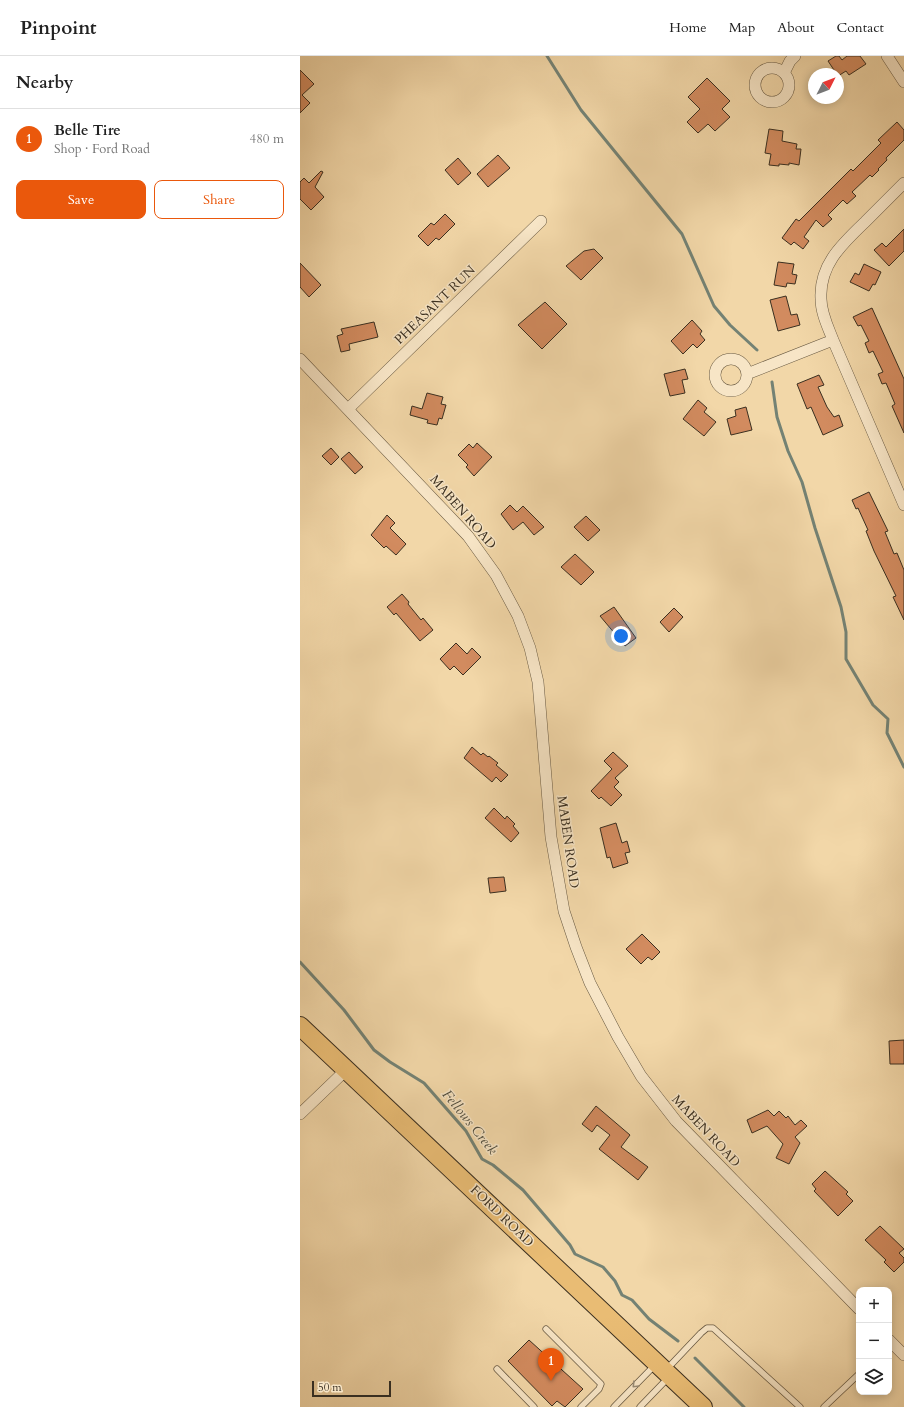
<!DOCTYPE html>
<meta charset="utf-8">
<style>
:root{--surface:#fff;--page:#f6f6f6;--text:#222;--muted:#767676;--line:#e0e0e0;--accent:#ea580c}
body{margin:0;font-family:Cardo,serif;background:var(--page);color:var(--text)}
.controls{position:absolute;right:12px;bottom:12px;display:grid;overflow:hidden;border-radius:8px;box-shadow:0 2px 10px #0003}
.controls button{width:36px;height:36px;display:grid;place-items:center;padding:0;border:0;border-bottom:1px solid var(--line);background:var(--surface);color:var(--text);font:20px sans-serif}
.compass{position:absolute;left:508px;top:12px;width:36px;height:36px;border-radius:50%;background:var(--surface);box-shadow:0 2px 10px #0003;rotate:48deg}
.scale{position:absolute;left:12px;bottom:10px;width:79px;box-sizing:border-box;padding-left:4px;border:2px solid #3a2f20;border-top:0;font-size:11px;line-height:14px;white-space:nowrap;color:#3a2f20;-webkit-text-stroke:3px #f7e5c6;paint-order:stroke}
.you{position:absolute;left:321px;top:580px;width:14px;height:14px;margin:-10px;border:3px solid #fff;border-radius:50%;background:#1a73e8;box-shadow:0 0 0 6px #1a73e833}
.badge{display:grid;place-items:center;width:26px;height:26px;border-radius:50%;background:var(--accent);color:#fff;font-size:13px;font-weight:700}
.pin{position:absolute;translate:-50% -33px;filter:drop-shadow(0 1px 2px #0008)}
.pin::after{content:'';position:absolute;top:21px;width:14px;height:12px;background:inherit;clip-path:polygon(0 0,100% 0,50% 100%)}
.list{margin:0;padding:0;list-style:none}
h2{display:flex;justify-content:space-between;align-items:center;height:52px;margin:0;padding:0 16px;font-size:17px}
h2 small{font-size:13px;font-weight:400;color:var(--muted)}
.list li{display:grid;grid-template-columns:26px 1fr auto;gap:12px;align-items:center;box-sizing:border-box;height:60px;padding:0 16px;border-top:1px solid var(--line)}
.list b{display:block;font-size:15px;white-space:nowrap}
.list p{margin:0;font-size:13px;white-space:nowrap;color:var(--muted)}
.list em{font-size:13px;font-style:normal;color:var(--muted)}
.actions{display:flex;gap:8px;padding:12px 16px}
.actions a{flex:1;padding:9px 0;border:1px solid var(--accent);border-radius:8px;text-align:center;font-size:14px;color:var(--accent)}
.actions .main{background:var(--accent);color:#fff}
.icon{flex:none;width:22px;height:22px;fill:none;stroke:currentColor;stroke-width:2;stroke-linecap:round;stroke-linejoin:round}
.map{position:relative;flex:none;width:604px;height:1351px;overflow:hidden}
header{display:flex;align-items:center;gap:24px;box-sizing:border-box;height:56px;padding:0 20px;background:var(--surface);border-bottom:1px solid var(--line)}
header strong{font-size:19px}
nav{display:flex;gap:22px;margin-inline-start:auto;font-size:14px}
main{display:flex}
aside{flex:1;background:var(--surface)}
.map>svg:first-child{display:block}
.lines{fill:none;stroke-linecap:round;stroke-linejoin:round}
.stream{stroke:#748274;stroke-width:3}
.building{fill:#d28b5f;stroke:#3a2f20}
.lane-casing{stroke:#685942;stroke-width:7}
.street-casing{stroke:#685942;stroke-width:12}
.primary-casing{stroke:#3a2f20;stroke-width:20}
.lane{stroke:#f7e5c6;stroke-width:5.5}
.street{stroke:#f7e5c6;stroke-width:11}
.primary{stroke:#e9bc74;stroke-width:18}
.oneway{stroke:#988a73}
.labels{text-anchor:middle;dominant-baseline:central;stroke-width:3;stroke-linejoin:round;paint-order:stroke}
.street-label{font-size:13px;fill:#3a2f20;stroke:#f7e5c6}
.water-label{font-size:14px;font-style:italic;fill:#4d4b3c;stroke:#f7e5c6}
</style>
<header>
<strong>Pinpoint</strong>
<nav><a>Home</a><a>Map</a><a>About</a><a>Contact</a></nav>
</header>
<main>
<aside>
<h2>Nearby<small></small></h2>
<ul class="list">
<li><span class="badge">1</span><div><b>Belle Tire</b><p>Shop · Ford Road</p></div><em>480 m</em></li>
</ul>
<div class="actions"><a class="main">Save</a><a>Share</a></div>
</aside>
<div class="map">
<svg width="604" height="1351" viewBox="0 0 604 1351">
<rect width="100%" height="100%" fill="#f2d7a8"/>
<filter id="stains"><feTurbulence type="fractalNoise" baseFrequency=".005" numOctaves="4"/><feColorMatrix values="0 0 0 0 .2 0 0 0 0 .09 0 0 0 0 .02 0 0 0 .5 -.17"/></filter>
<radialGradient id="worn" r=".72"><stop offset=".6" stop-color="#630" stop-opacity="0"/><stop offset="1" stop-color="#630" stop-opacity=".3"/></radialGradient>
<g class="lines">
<!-- stream -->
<path class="stream" d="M247,0L281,54L382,178L414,250L430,269L457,294
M472,326L477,361L488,395L502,426L515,472L541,551L546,576V603L573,649L588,663L587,677L604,711
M0,906L44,954L74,994L90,1006L124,1027L166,1075L182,1103L193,1109L223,1134L270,1189L275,1198L303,1211L315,1225L322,1239L332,1244L349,1263L378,1285
M395,1302L444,1351"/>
</g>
<!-- building -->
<path class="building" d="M536,0H539L542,4L547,0H560L566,8L549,19L546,15L538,20L528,5Z
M0,14L14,28L2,39L10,47L0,57Z
M407,22L430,45L422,53L430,61L415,75L408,68L398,77L387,66L400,53L388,41Z
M597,66L604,74V84L586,102L587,104L578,113L579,114L572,121L570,119L552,136L556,140L547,148L543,144L528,159L532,163L523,171L516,164L504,181L509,185L503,193L494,186L491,189L482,182L496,163L499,165L551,113L553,115L581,87L578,84Z
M469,73L483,75L482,85L497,88L496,93H501L499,109L489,107V109L479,108V110L469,109L471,98L465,97Z
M198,99L210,112L188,131L177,118Z
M158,102L171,117L158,129L145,114Z
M21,115L23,116L15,131L24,141L11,154L0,143V126L4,122L9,127Z
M145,158L155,168L139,184L136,182L128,190L118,180L131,167L134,169Z
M604,173V195L589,210L574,194L582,187L586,191Z
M294,193L303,202L281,224L266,210L284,195Z
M478,206L494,208L492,218L497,219L495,228L487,227L486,231L474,229Z
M0,207L21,229L9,241L0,231Z
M564,208L581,216L575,229L573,228L569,235L550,226L555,217L559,219Z
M486,240L491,259L497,258L500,269L478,275L470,244Z
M245,246L267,268L242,293L218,269Z
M572,252L604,323V377L592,350L595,348L586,327L582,328L578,318L583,316L573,295L569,297L565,287L569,285L561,269L558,270L553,261Z
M392,264L402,275L400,278L405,284L397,292L393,288L383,298L371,285Z
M74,266L78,281L49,288L50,294L41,296L37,280L43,278L41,273Z
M385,313L388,323L382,324L385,337L370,340L364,318Z
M519,319L524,329L518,331L527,351L534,361L539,359L543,370L523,379L511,351L507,353L497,328Z
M127,337L143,341L141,348L146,349L142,363L139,362L137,369L127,367L128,364L110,359L112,350L122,353Z
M398,344L407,352L404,356L416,366L404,380L383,363Z
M446,351L452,374L431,379L427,363L436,360L435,354Z
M177,387L192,401L174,420L166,411L168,409L158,399L169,388L173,392Z
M31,392L39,401L31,409L22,400Z
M49,396L63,411L55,418L41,403Z
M569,436L588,475L585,476L594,498L597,497L604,514V564L593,541L596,540L574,495L566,475L568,474L558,452L556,453L552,444Z
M210,449L217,456L223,450L244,471L234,479L223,466L213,474L201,458Z
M87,459L95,467L90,472L106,488L96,499L86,490L84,492L71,479Z
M286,460L300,474L288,485L274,471Z
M275,498L294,516L281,529L261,511Z
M102,538L109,546L108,548L121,564L123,562L133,574L120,585L96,557L94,559L87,551Z
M314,551L336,582L325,590L317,578L316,579L300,560Z
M374,552L383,561L369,576L360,566Z
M156,587L167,598L172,592L181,601L163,619L154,610L150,614L140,603Z
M172,691L181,699L183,697L188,701L189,700L198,707L196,709L208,719L201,726L196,721L192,726L164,702Z
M313,696L328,710L315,722L319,726L314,731L322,739L311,750L301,741L299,743L291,735L312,713L304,705Z
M194,752L205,763L207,760L215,768L213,770L219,777L211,786L185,762Z
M316,767L322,787L327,785L330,796L325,797L328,807L313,812L310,801L307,802L300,772Z
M204,821L206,835L190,837L188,822Z
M342,878L360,896L352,904L348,901L341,908L326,893Z
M604,984V1008H590L589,985Z
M296,1050L330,1079L321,1091L348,1111L338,1124L299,1093L310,1079L297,1069L292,1076L282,1068Z
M468,1054L474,1060L479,1055L486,1062L488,1060L495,1069L501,1064L507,1070L495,1081L500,1087L489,1108L476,1102L483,1088L467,1070L452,1077L447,1064Z
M525,1115L548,1136L546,1138L553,1145L538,1160L514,1135L516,1133L512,1128Z
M580,1170L604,1193L599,1197L604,1202V1206L594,1216L584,1206L586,1204L565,1184Z
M229,1284L283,1333L265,1351L257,1345L252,1350L208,1305Z"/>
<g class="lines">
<!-- lane casing -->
<g class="lane-casing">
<path id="lane" d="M246,1273L301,1328L299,1333L281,1351
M197,1313L234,1351
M366,1314L401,1277L407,1272H413L500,1351
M314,1351L355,1309
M340,1351L369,1321
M524,1351L559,1318"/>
</g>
<!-- street casing -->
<g class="street-casing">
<path id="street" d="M587,0L604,26
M455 29a17 17 0 1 1 34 0a17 17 0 1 1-34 0Z
M484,17L490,5L495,0
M604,127C591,140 578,153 565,166C542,188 519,209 521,243C521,257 528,271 533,284L604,449
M415 319a16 16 0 1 1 32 0a16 16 0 1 1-32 0Z
M0,303L168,480L196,519L218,560L230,592L238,626L251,781L264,855L276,891L290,927L318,981L341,1020L376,1065L559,1253
M447,318L533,284
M48,353L241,165
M0,1058L46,1014
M589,1284L604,1299"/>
</g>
<!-- primary casing -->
<g class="primary-casing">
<path id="primary" d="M0,970L403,1351"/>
</g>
<!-- lane -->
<use href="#lane" class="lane"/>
<!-- street -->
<use href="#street" class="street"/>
<!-- primary -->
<use href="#primary" class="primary"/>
</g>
<!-- one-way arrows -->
<defs><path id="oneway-chevron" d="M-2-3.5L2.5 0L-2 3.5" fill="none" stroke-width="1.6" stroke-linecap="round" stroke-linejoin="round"/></defs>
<use class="oneway" href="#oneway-chevron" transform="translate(335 1329) rotate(135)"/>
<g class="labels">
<!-- street labels -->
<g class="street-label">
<text transform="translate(135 249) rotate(-44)">PHEASANT RUN</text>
<text transform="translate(163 456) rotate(49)">MABEN ROAD</text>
<text transform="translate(268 786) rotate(82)">MABEN ROAD</text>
<text transform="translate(406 1075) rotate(47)">MABEN ROAD</text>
<text transform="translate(202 1160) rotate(44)">FORD ROAD</text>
</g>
<!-- water labels -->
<g class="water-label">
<text transform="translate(170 1066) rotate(51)">Fellows Creek</text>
</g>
</g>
<rect width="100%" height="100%" filter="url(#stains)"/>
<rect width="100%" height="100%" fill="url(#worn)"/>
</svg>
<div class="controls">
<button>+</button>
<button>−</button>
<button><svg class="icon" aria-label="layers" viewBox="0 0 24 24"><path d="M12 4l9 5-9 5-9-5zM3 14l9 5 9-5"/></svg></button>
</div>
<svg class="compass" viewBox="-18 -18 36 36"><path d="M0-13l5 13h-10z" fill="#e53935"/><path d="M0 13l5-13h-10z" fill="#767676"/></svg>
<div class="scale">50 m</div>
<div class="you"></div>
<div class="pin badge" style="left:251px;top:1325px">1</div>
</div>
</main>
